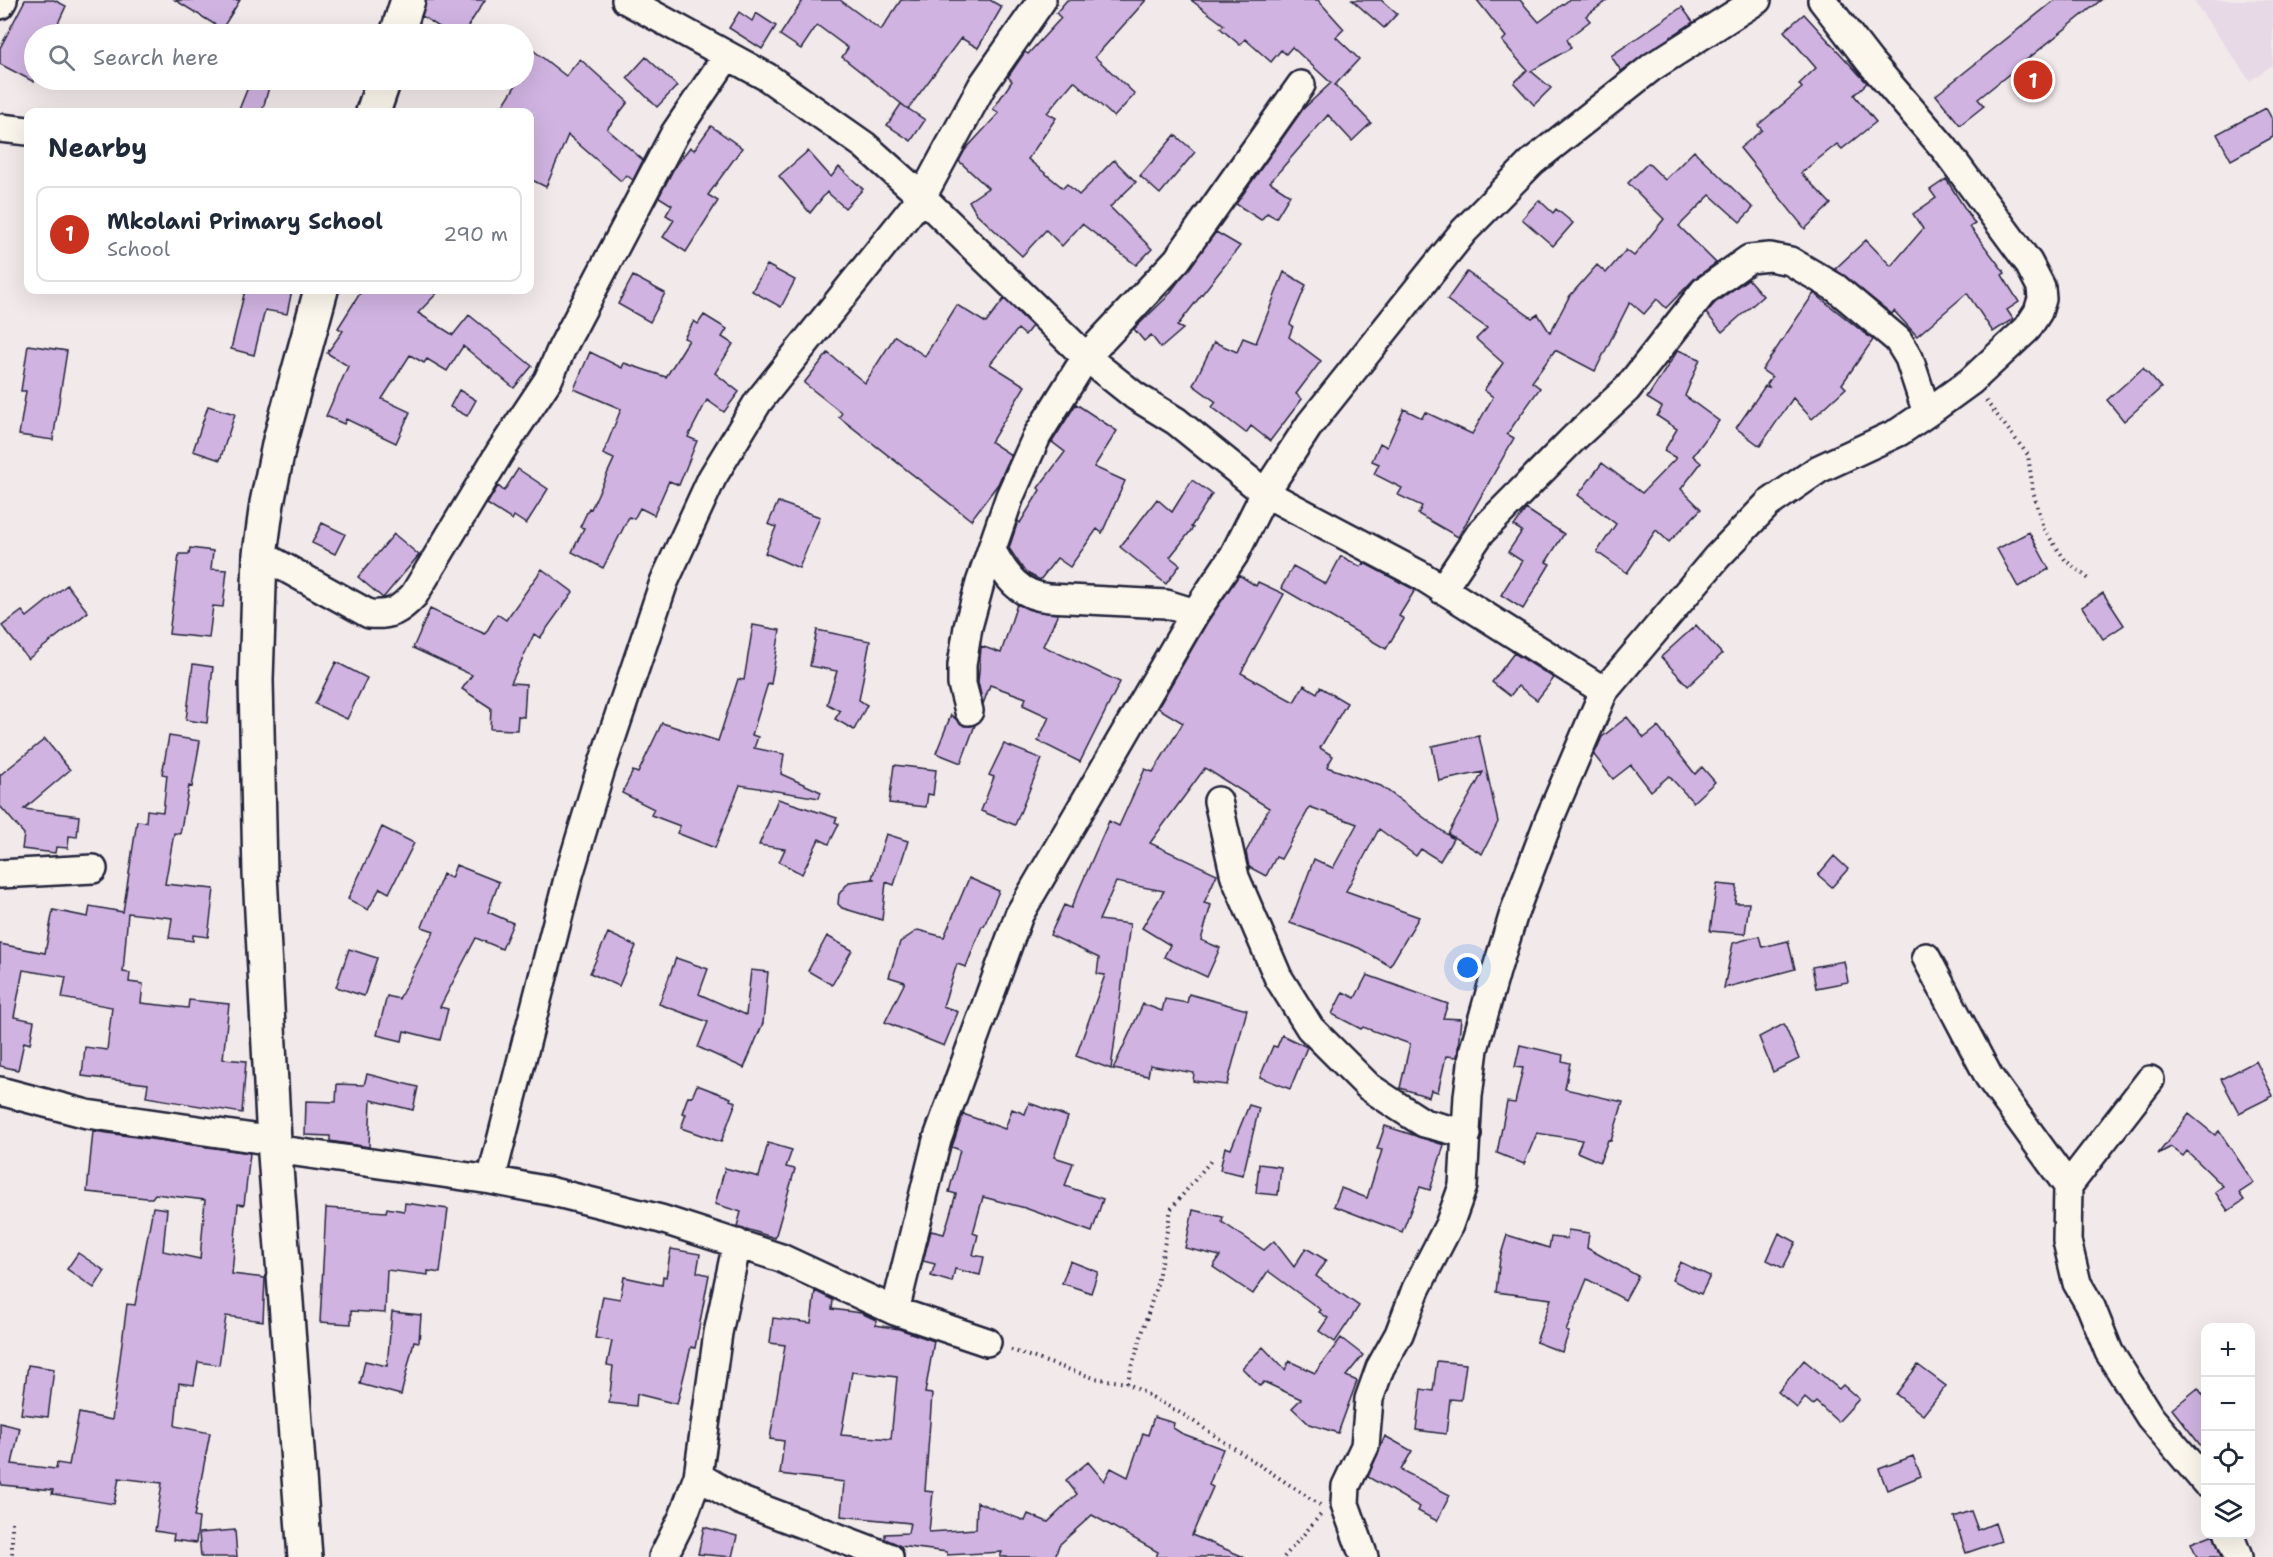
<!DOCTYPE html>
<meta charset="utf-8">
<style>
:root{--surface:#fff;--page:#f2f2f3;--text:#1f2937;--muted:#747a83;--line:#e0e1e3;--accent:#c8321e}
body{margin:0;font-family:"Shantell Sans",sans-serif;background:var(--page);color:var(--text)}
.controls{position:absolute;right:18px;bottom:18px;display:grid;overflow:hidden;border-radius:12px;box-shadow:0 6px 24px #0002}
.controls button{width:54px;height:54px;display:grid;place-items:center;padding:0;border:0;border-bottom:2px solid var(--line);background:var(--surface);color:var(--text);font:30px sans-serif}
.you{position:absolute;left:1468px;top:968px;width:21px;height:21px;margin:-15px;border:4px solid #fff;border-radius:50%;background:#1a73e8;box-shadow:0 0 0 9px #1a73e833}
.badge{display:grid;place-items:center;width:39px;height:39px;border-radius:50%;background:var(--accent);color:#fff;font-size:20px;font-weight:700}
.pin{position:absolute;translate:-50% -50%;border:3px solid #fff;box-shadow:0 2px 6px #0006}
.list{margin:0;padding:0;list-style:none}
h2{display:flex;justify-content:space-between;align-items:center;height:78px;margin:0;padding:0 24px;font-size:26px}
h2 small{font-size:20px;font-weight:400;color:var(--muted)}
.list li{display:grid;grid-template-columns:39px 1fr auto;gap:18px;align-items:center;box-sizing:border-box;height:96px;margin:0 12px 12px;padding:0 12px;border:2px solid var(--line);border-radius:12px}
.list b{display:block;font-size:22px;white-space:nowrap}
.list p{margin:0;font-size:20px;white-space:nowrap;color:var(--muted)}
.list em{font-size:20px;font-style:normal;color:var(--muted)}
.icon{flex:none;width:33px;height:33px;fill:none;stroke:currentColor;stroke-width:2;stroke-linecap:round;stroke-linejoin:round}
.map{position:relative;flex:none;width:2273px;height:1557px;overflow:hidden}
.search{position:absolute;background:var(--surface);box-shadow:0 6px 24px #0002;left:24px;top:24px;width:510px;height:66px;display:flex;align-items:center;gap:15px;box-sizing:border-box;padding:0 21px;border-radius:33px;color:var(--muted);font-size:22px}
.panel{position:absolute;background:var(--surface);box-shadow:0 6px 24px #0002;left:24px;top:108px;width:510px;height:186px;border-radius:12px}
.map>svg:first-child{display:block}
.built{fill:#e8d9e7}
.building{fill:#d0b3e1;stroke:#22223b;stroke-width:1.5;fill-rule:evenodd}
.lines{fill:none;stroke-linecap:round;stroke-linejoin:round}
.minor-casing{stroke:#22223b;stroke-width:32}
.tertiary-casing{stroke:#22223b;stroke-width:38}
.path{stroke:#22223b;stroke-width:4;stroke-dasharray:1.5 4.5;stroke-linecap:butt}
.minor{stroke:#fbf7ec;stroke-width:27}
.tertiary{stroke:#fbf7ec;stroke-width:33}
</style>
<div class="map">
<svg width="2273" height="1557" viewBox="0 0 2273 1557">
<rect width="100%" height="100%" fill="#f2e9ea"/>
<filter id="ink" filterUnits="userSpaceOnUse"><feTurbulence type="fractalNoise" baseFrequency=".0167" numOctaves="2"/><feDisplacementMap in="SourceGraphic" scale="12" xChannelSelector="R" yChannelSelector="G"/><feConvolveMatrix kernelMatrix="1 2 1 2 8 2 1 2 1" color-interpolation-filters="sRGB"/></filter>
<g filter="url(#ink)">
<!-- built -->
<path class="built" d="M2193,0H2273V64L2250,81Z"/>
<!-- building -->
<path class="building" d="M25,0H54L66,6L53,34H34V82L0,64V48Z
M175,0H240L222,29Z
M426,0H485L463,34H450L422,16Z
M803,0H840L881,30L901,0H990L1002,7L978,48L961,38L908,109L842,57L848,48L817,25L801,49L780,35Z
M1067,0H1146L1095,57L1135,94L1114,117L1074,81L1047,113L1056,118L1028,159L1063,188L1067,184L1079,195L1114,160L1136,182L1110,207L1152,249L1136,265L1082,224L1062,246L1046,230L1022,256L976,213L969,201L988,188L959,161L965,150L999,113L993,109L1012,81L1008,77L1025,52L1028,54L1061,18L1056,13Z
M1191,0H1318L1344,29L1336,37L1359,59L1335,85L1371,123L1352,141L1328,115L1270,182L1290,195L1276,218L1267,213L1261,220L1236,204L1303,109L1331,83L1292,47L1286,54L1281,50L1271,62L1245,39L1240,45L1220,28L1224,25Z
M1352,0H1381L1397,14L1384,28Z
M1477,0H1520L1539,22L1569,0H1608L1586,16L1590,21L1567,39L1571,48L1531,71L1551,88L1534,105L1514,83L1527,70L1502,41L1506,37Z
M2055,0H2101L1978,99L1984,106L1960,125L1936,95Z
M1682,7L1693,22L1621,71L1611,56Z
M739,12L752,21L756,13L776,26L762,49L729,28Z
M1804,14L1867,83L1854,95L1876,122L1842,149L1837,144L1801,173L1831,204L1805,229L1740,148L1762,130L1758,125L1802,88L1799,84L1816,68L1784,31Z
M524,43L566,76L580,59L628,102L607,129L643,160L633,180L626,175L621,181L568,135L546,187L530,179V112H499L519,80H524Z
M646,57L677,86L657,107L627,78Z
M251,80H271L262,112H238Z
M901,104L925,120L911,141L887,125Z
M2266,108L2273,121V137L2231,160L2217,134Z
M711,126L742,148L708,195L718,201L686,252L663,237L674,220L666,215L672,205L659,197L673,170L690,147L694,150Z
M1175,135L1195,152L1160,194L1140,176Z
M808,151L831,177L839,167L863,189L845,208L827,192L810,213L779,176Z
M1694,151L1753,208L1740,222L1710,195L1679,226L1716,263L1695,278L1666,308L1657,299L1644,314L1630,302L1595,371L1555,350L1532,382L1540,388L1507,434L1514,438L1458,537L1418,514L1422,506L1398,495L1402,488L1374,474L1379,464L1372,461L1380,443L1387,447L1404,409L1422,418L1425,412L1472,434L1493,397L1484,390L1503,363L1476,339L1487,328L1447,300L1467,272L1532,318L1538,314L1550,333L1569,297L1597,265L1606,273L1626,250L1634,256L1664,219L1628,183L1648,163L1665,180Z
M1946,179L1975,224L1970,227L2005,273L2002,275L2019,302L2007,310L2013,319L1993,332L1967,293L1917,336L1894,311L1892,314L1835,269L1866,240L1891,266L1923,229L1913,214L1936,198L1930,190Z
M1539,200L1553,213L1556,209L1573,223L1553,246L1522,219Z
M1216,232L1240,246L1177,326L1183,329L1161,348L1151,335L1144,341L1134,329L1166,298Z
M767,265L795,280L781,307L752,291Z
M1284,272L1306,285L1290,324L1293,326L1289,337L1321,361L1296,394L1302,399L1270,441L1251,426L1246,433L1212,407L1216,402L1193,385L1214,342L1237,352L1243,338L1256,343Z
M633,276L665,293L650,322L618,304Z
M1748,279L1763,296L1722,332L1706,313L1715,303Z
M245,290H292L287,314L265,310L254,355L231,349Z
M362,290H440L418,313L453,335L469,315L532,366L514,388L463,346L447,371L427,359L424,363L410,355L382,399L410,412L396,443L346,419L344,424L326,416L348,366L327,353L343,331L338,328Z
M1814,293L1873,340L1842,384L1846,388L1812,419L1793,398L1760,446L1736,428L1765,386L1769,387L1767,384L1772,377L1762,370Z
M1004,299L1032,326L1025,335L1018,329L990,364L1025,386L991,442L1011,455L998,484L971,520L839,417L842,413L804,383L828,353L865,383L895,336L925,356L957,305L986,323Z
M704,315L727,329L722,337L733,344L715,373L739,392L724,412L707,400L688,437L697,441L679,485L669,481L654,515L640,508L634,519L629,517L603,568L572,552L584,528L580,527L589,508L591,509L614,459L603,454L621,409L574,389L590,352L622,368L624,363L666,377L689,340L684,338L694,321L698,324Z
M28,345L67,351L53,440L19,435L26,391H21Z
M1678,350L1700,359L1685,396L1719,421L1693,456L1701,463L1681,489L1701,509L1669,542L1656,530L1627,573L1597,552L1616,524L1578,495L1602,463L1642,493L1676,458L1664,451L1677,429L1657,416L1662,407L1647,398Z
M2143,368L2161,388L2124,421L2107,400Z
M459,390L476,400L467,416L450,407Z
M1076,404L1117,431L1094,467L1125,481L1102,533L1097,529L1070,567L1057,558L1040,580L1025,572L1009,548L1018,521L1020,523L1040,490L1038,488L1065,452L1052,442Z
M208,406L235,414L220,460L193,451Z
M518,469L548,489L526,524L514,516L512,520L487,504L498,486L504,491Z
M1192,480L1212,494L1191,527L1193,528L1170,557L1180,565L1166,584L1120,547L1157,499L1172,512Z
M778,502L820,517L799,568L765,553L776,527L768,524Z
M1526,509L1564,534L1546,562L1550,564L1523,609L1501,595L1522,561L1508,552L1522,531L1514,526Z
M322,523L345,534L335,554L312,543Z
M2029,532L2049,569L2018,587L1997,549Z
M394,534L419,555L383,598L358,577Z
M190,548L213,551L211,569L227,570L223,607L213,606L209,638L169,634L179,554H189Z
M1341,556L1361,567L1364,563L1415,590L1399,616L1404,619L1386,649L1281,588L1293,566L1326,584Z
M542,569L573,592L540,638L534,634L511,683L526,684L524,717L518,716L517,730L490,729L491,708L462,689L472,675L413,648L430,609L485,634L497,614L506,620Z
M1239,575L1256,586L1258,582L1284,594L1241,673L1294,702L1304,685L1317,693L1320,687L1347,703L1320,748L1333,756L1327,767L1381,786L1453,839L1440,861L1421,849L1416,856L1379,829L1346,891L1419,917L1390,966L1359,948L1290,923L1314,859L1333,868L1357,824L1310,807L1281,859L1276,857L1266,876L1249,867L1246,852L1269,808L1205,768L1150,843L1217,874L1204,903L1211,905L1201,940L1220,948L1207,977L1164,957L1170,945L1142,928L1164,891L1116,882L1099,920L1130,924L1111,1069L1076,1056L1105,975L1097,974L1099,958L1050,935L1064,905L1071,908L1109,821L1119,826L1145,769L1153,772L1183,723L1158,708L1208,621Z
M67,585L88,612L28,659L2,626L22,611L27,617Z
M2103,593L2124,625L2103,639L2082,607Z
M1017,604L1034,611L1058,614L1043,646L1120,682L1080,762L1038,741L1049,717L1023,705L1026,698L990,685L983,704L978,682L981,648V646L1001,653Z
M753,625L780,630L771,684L768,683L752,735L758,737L754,748L784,754L781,774L821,792L819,798L740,785L715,848L677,833L680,826L651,815L654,809L622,793L633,771L638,773L662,723L718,741L738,679L744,680Z
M1696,625L1722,654L1688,686L1661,657Z
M817,630L870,641L859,700L867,705L854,730L835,719L840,711L827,704L837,671L810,666Z
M1514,653L1554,678L1537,700L1518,686L1510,696L1492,682Z
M336,662L367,678L347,719L315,704Z
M193,664L213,667L207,723L186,720Z
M951,715L964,726L975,725L961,763L936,753Z
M1627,717L1644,738L1658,727L1695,774L1702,767L1715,782L1693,802L1669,776L1651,791L1631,765L1613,779L1594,755L1602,737Z
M169,736L200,741L192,787L189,786L180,834L174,833L165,884L214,889L208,937L193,935V941L169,938L172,918L128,913L123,972L130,973L129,982L143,984L141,1003L188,1008L189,1000L229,1004L223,1059L246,1061L242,1113L146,1097L148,1084L82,1076L85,1047L107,1050L112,1007L62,998L66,977L23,970L14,1017L34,1021L30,1044L24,1042L18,1070L0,1066V944L45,953L53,910L88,917L90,906L123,912L137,821L146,822L147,810L163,812L167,775L162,774Z
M1479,736L1498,822L1482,854L1448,834L1483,772L1439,781L1432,746Z
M45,739L70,770L24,809L79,816L77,837L69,836L68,848L56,847L55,853L22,849L24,834L0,806V775Z
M1004,744L1042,759L1015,825L981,811L994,777L989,775Z
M894,765L936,770L933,795L928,794L926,807L889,803Z
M778,799L837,818L835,822L839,824L829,844L819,839L802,874L779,862L785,849L759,845Z
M382,827L414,843L389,893L380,888L368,910L348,899Z
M886,834L908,841L894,885L886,882L882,920L842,908L838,904L839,894L849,882L874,879L872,878Z
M1834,856L1848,869L1832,887L1818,875Z
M456,865L499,882L488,912L513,923L502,949L476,938L440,1007L448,1009L440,1040L404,1031L402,1041L377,1035L387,996L399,999L434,931L422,927L443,874L451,878Z
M969,878L999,891L984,926H982L966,967L957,964L943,1006L958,1012L944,1046L885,1022L905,982L889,977L900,942L918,930L944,937Z
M1717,884L1737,886L1735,903H1749L1745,934L1710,931Z
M608,933L636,946L619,986L590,973Z
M827,936L852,950L832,985L808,971Z
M1759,936L1762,947L1788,941L1795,969L1724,988L1733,943Z
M349,949L377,958L364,996L336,987Z
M676,958L708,969L699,994L746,1015L751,970L768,972L763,1023L744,1068L698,1047L708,1022L659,1004Z
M1844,961L1848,982L1816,988L1812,967Z
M1367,975L1448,1004L1443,1018L1461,1019L1457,1057L1446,1056L1438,1092L1431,1090L1429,1097L1400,1088L1410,1044L1363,1027L1361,1029L1332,1014L1343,992L1355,998Z
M1189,994L1247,1010L1227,1085L1193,1081L1194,1073L1150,1065L1148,1076L1113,1069L1143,1004L1162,1011L1165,999L1187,1003Z
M1784,1024L1799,1059L1773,1072L1759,1037Z
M1282,1035L1307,1047L1290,1089L1260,1077L1273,1046L1277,1047Z
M1520,1045L1563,1055L1562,1061L1570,1063L1565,1089L1623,1102L1611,1141L1608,1140L1600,1162L1577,1152L1582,1140L1537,1133L1524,1164L1497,1153L1507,1102L1515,1103L1523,1068L1515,1067Z
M2256,1061L2273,1096L2239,1113L2221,1079Z
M367,1074L418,1087L413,1110L371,1100L369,1147L330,1141V1136L305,1135L306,1101L336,1102L337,1084L364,1085Z
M697,1085L731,1098L730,1100L736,1102L721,1142L681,1128L686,1114L682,1113L688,1096L692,1097Z
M1029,1103L1068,1117L1054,1157L1073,1163L1065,1186L1103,1199L1092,1232L1025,1208L983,1197L973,1233L978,1235L973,1255L984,1257L980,1275L955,1269L952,1282L931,1276L935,1264L923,1261L931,1231L944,1234L956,1194L949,1192L960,1150L952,1147L963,1114L1005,1129L1012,1109L1025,1114Z
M1249,1105L1259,1108L1243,1175L1220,1170L1225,1147L1231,1149Z
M2189,1114L2215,1135L2219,1131L2254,1183L2239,1193L2244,1200L2228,1211L2215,1192L2223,1186L2187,1151L2183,1156L2171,1147L2158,1154Z
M1385,1126L1444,1145L1430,1190L1420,1187L1402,1232L1334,1206L1341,1188L1367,1198L1382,1150L1377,1149Z
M93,1131L250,1153L244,1205L238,1204L232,1274L265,1278L263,1321L226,1316L219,1365L198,1362L194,1385L179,1383L175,1426L210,1433L194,1517L199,1518L196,1543L173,1540L174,1534L155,1531L162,1483L119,1478L114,1504L52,1494L53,1490L2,1485L0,1480V1423L20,1428L12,1464L56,1469L57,1463L69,1465L79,1413L112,1420L127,1304L135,1305L153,1207L167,1209L163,1251L200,1259L205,1200L155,1194L152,1198H147L87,1192Z
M768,1143L792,1150L786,1167L795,1169L775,1238L737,1226L741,1212L715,1204L725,1168L759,1177Z
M1259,1164L1281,1167L1278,1195L1256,1193Z
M405,1203L448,1209L440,1273L428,1271V1275L387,1270L385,1313L351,1311V1324L320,1322L326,1208L386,1212L387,1208L404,1211Z
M1193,1210L1223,1217L1222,1222L1264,1250L1274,1241L1294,1267L1306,1248L1326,1260L1316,1276L1359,1306L1335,1342L1319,1331L1328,1318L1319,1312L1321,1310L1268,1271L1253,1294L1213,1267L1220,1256L1185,1248Z
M1568,1230L1589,1233L1587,1248L1638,1276L1625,1300L1587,1279L1566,1331L1569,1332L1562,1352L1536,1342L1551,1299L1496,1292L1500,1258L1507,1235L1549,1248L1551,1237L1567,1239Z
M1779,1233L1796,1242L1783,1268L1767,1260Z
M671,1249L700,1254L697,1272L709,1275L695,1348L691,1347L677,1404L637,1394L636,1406L609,1403L613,1366L607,1365L612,1341L595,1338L603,1296L620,1299L624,1277L662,1285L663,1276L666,1277Z
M78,1253L105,1271L94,1288L67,1269Z
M1070,1261L1098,1272L1091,1293L1062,1283Z
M1680,1262L1710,1276L1701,1294L1672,1280Z
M815,1291L833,1300L832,1309L861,1313L876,1320V1325L899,1329L934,1341L925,1393L932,1394L925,1491L933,1492L929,1532L976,1529L977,1502L1025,1521L1028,1514L1048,1522L1077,1494L1066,1480L1088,1462L1104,1481L1111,1468L1128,1477L1143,1433L1148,1435L1154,1417L1174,1423L1173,1428L1181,1433L1223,1449L1209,1485L1213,1487L1192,1535L1244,1557H1156L1158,1552L1092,1515L1059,1545L1055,1557H1000L1002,1552L947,1555V1552L900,1546L885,1539V1534L908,1533L910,1523L841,1516L844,1482L780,1474L784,1441L770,1439L785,1345L770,1343L773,1318L811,1323ZM852,1372L897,1377L891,1439L841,1435Z
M392,1312L421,1315L419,1342L414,1341L401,1395L360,1384L365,1361L387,1366Z
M1341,1338L1363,1355L1346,1376L1357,1381L1338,1433L1309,1424L1292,1408L1301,1399L1264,1382L1260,1386L1242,1368L1263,1347L1285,1370L1289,1361L1315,1373Z
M1804,1360L1839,1389L1843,1385L1859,1399L1838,1422L1816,1402L1813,1405L1805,1398L1797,1408L1778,1392Z
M1437,1361L1466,1364L1461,1400L1450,1399L1446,1434L1416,1430L1421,1389L1433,1391Z
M28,1365L54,1369L48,1417L21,1414Z
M1918,1365L1946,1386L1923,1415L1896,1394Z
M2198,1388L2205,1398V1451L2172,1409Z
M1385,1436L1412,1451L1401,1470L1450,1495L1437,1521L1418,1511L1420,1507L1368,1477Z
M1913,1456L1921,1476L1887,1490L1879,1469Z
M1971,1511L1978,1530L1995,1523L2001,1541L1966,1553L1954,1517Z
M704,1527L737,1536L732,1557L698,1554Z
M235,1530L237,1557H201L199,1533Z
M2214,1534L2221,1557H2197L2191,1543Z"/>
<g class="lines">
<!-- minor casing -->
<g class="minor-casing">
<path id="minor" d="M626,0L767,77L864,145L922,197L1086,357L1135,396L1176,421L1265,493L1420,575L1604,691
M0,5L3,0
M0,128L28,131
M992,551C1006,576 1019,596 1049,598L1166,604L1195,613
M260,554L369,614C391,616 400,610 414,595L500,452L548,380L562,348L675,133L727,56
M1442,590L1481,532L1573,439L1627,389L1704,291L1749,259L1770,257L1790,261L1836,288L1898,340L1909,358L1927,413
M969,711L962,684V665L968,627L980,583L1010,496L1037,436L1086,357L1177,260L1301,85
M1218,801L1235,877L1278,977L1310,1028L1369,1087L1399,1107L1424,1123L1467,1134
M0,874L93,869
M1926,957L1989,1077L2068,1186
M2150,1080L2068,1186L2067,1241L2077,1283L2091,1307L2109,1352L2150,1417L2206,1483
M0,1091L87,1114L274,1141
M274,1149L491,1180L549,1191L661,1219L781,1258L895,1311L987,1342
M491,1180L569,875L600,772L664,582L712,478L758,402L922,197L982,86L1042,0
M895,1311L937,1140L1019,915L1195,613L1234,555L1265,493L1310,424L1464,231L1532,162L1652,67L1757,0
M698,1476L739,1500L889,1557
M2229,1534L2238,1557
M663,1557L683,1517L698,1476L718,1333L737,1243
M1364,1557L1345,1504L1346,1486L1365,1446L1369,1399L1380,1368L1399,1334L1416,1289L1449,1225L1463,1186L1468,1096L1474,1049L1497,968L1515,910L1549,820L1604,691L1717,557L1768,504L1819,469L1899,432L1927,413L1971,381L2027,329L2038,312L2042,299L2041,287L2028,262L1944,148L1870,62L1822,0"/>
</g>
<!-- tertiary casing -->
<g class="tertiary-casing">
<path id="tertiary" d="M397,34L408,0
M373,112L384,80
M305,1557L274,1141L260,874L256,680L260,554L267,503L280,440L321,290"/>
</g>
<!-- path -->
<path class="path" d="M1986,401L2028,455L2033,491L2043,528L2066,561L2089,579
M1011,1350L1094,1378L1127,1383L1184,1415L1320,1505
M1127,1383L1157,1284L1171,1209L1213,1158
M12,1522V1557
M1284,1557L1323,1512"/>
<!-- minor -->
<use href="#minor" class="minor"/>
<!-- tertiary -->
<use href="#tertiary" class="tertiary"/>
</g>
</g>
</svg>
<div class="controls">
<button>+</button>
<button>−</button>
<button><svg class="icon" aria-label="locate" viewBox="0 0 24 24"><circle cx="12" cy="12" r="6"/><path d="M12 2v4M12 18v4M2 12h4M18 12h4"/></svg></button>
<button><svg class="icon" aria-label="layers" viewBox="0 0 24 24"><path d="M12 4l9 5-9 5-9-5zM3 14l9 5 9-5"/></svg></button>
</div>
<div class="you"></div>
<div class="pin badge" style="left:2033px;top:80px">1</div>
<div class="search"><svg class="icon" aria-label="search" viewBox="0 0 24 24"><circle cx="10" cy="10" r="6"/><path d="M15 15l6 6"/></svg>Search here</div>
<section class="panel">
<h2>Nearby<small></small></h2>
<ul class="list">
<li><span class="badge">1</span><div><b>Mkolani Primary School</b><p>School</p></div><em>290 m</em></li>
</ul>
</section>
</div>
